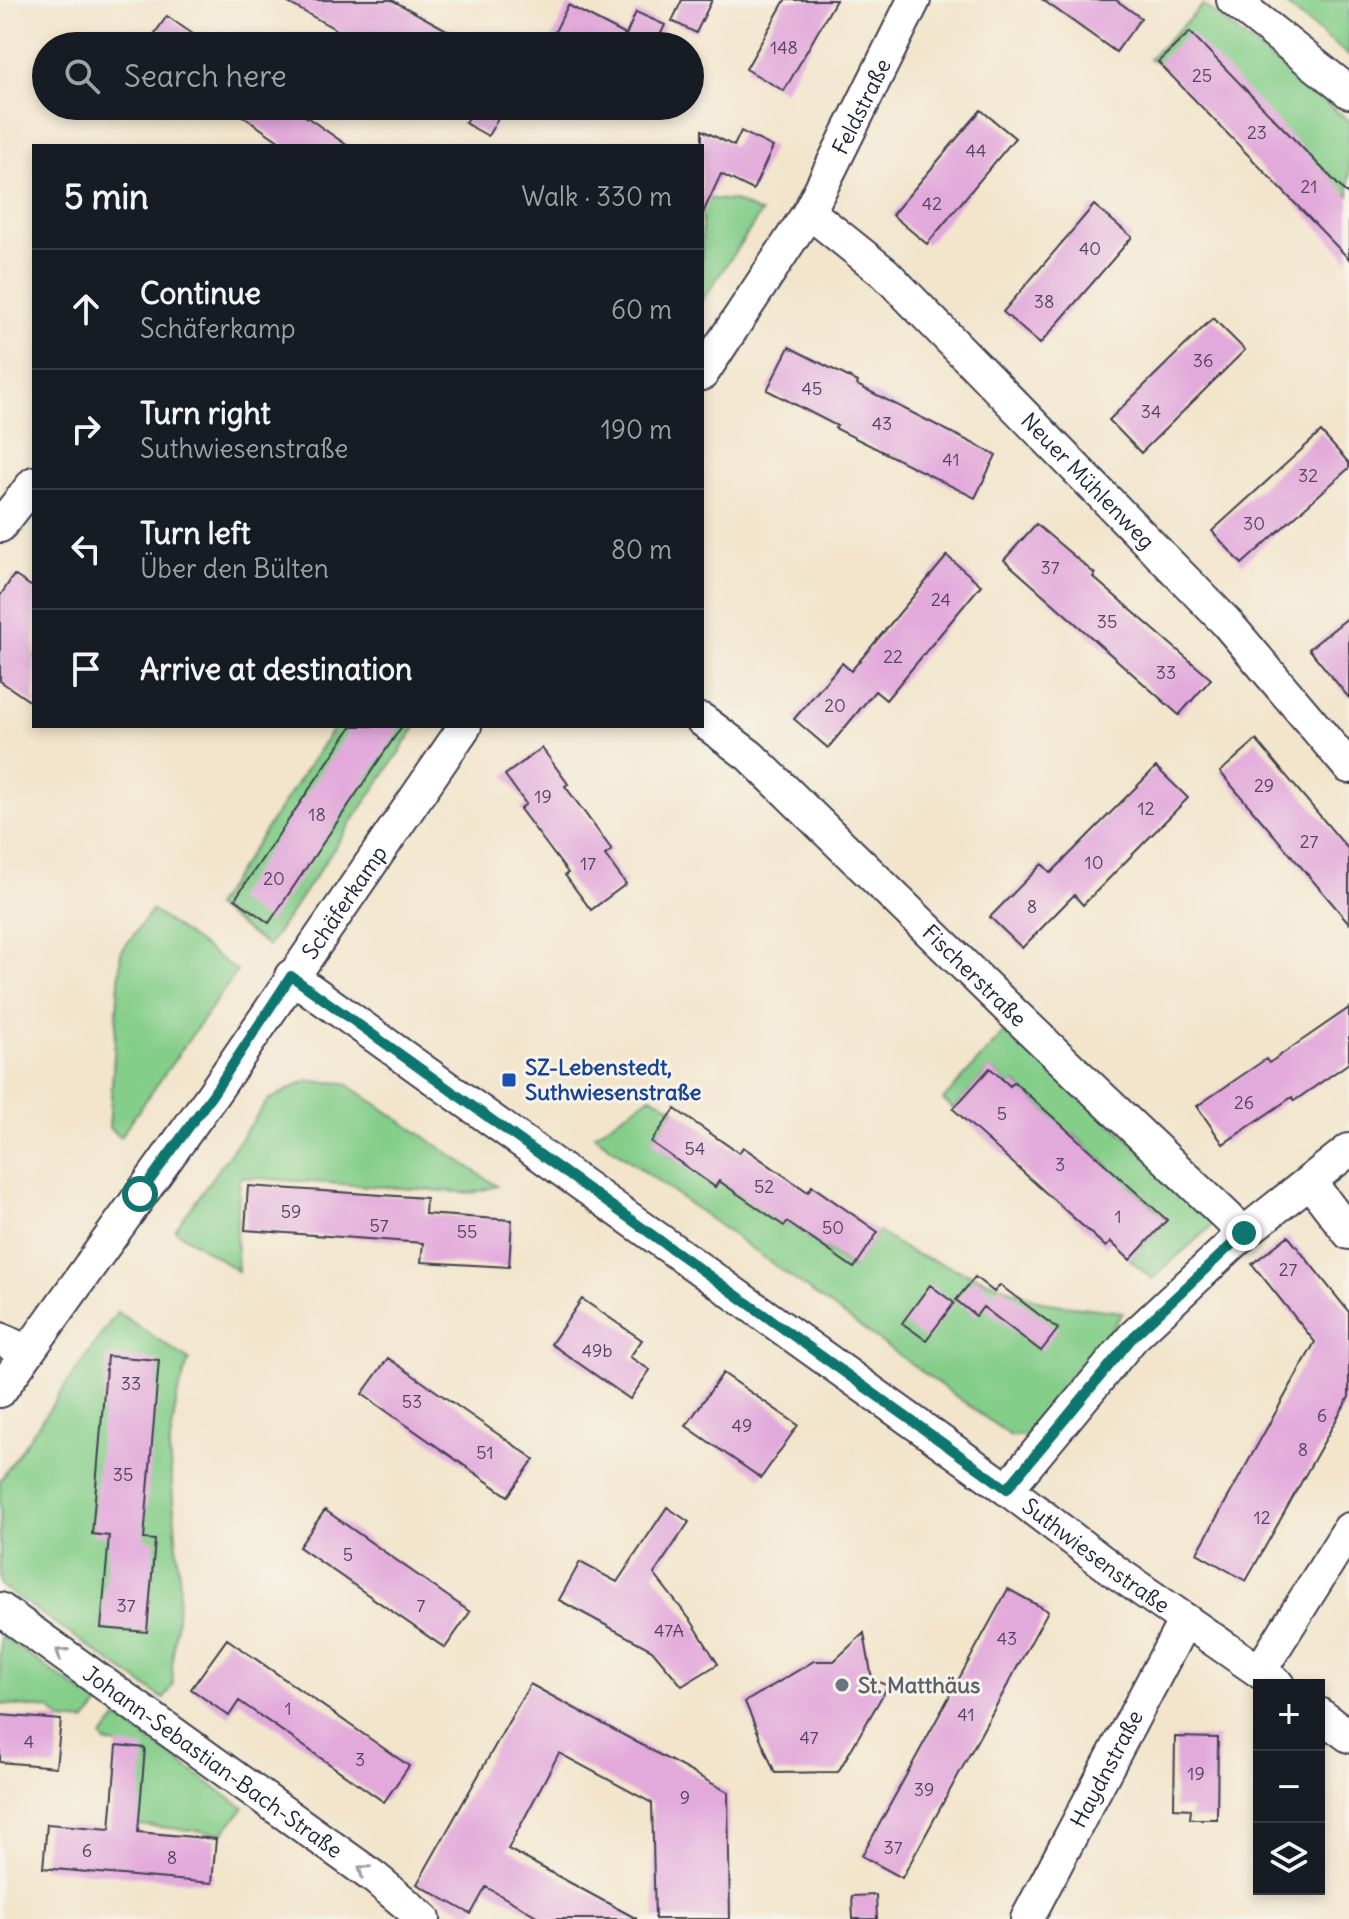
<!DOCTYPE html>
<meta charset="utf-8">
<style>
:root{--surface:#171b24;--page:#242831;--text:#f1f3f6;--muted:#9ea1a6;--line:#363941}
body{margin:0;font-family:Delius,sans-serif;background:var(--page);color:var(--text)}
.controls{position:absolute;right:24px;bottom:24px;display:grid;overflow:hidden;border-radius:0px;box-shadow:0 4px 12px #0003}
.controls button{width:72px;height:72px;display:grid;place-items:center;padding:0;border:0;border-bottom:2px solid var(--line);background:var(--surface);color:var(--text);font:40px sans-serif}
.stop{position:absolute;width:24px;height:24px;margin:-18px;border:6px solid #0f766e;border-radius:50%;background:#fff}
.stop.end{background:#0f766e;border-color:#fff;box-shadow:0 2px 8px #0008}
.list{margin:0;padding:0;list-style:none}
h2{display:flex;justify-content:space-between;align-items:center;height:104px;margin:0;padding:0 32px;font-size:34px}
h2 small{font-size:26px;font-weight:400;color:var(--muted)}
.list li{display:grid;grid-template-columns:52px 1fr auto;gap:24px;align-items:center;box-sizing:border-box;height:120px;padding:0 32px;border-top:2px solid var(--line)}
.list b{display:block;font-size:30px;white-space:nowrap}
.list p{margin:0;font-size:26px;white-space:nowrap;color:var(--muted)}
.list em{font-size:26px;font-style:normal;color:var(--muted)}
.icon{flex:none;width:44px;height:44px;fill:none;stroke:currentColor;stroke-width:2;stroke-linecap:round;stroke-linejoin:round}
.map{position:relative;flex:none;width:1349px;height:1919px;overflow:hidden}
.search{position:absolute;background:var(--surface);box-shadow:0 4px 12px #0003;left:32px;top:32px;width:672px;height:88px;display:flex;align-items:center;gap:20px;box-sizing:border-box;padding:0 28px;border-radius:44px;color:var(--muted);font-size:30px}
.panel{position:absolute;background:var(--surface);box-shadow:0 4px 12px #0003;left:32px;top:144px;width:672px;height:584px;border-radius:0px}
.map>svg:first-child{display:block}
.green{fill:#85ce8a;stroke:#547862;stroke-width:2}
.building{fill:#e2a9db}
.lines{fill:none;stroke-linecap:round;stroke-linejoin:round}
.minor-casing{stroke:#413f51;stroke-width:36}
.minor{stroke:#fff;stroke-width:32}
.oneway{stroke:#9c9ca7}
.route{stroke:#0f766e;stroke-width:10}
.transit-dot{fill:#1a4fb4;stroke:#f7f3e8;stroke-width:3}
.worship-dot{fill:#6b7280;stroke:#f7f3e8;stroke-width:3}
.labels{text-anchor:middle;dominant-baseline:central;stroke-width:6;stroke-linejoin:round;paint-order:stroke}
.number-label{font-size:18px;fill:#524463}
.street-label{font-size:22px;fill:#22223b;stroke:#f7f3e8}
.transit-label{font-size:22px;font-weight:bold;fill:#164399;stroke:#f7f3e8;text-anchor:start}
.worship-label{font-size:22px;font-weight:bold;fill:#5b616d;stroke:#f7f3e8;text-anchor:start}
</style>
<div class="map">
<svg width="1349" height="1919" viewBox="0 0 1349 1919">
<rect width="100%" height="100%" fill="#f7f3e8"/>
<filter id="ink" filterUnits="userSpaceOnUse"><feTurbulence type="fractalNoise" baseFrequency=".0125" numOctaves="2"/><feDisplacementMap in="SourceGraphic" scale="16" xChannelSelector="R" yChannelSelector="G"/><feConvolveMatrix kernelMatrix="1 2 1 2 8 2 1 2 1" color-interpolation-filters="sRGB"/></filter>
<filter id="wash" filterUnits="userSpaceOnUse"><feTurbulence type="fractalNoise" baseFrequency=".006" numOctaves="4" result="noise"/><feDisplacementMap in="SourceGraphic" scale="32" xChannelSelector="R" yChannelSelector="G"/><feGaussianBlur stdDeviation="1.8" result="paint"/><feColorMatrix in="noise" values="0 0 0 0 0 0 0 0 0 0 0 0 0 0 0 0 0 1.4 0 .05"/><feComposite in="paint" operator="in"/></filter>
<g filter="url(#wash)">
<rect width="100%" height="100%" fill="#f2e5cc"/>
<!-- green -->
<path class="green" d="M1280,0H1349V56Z
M1203,5L1349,121V196L1159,62L1149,59Z
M702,198L734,201L761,213L702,301Z
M335,726H417L268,946L214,907Z
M152,910L237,971L120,1137L109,1128L121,952Z
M1008,1028L1217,1221L1152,1279L1130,1260L1167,1219L1130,1186L1126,1190L1106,1172L1109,1167L1073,1134L1068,1138L1051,1116L1015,1082L1010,1086L990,1069L953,1109L943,1100Z
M306,1081L345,1083L497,1186L472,1193L240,1177L236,1239L238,1271L175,1230L268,1100Z
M651,1096L675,1109L652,1142L715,1186L719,1181L787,1222L853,1268L878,1232L910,1252L1047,1303L1123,1312C1095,1356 1061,1397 1025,1436H1011L594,1135Z
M117,1312L189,1360L177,1397L169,1449L180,1585L172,1665L173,1685L164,1699L0,1585V1480Z
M0,1635L100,1705L85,1722L61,1720L49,1709L0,1704Z
M118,1718L244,1808L223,1833L138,1825L117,1745L105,1742L102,1737Z"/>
<g id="blocks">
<!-- building -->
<path class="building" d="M283,0H392L476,46H366Z
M682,0H712L696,33L672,21Z
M785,0H836L784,91L746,69Z
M1043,0H1116L1141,18L1116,52Z
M568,5L626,35L636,12L665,25L655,46H548Z
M167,16L210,46H146Z
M1190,32L1349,196V259L1158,62Z
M228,106H291L348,146H286Z
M475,106H505L488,136L465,123Z
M981,110L1015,138L927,244L892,215Z
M702,130L734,146L741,131L773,147L753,190L721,174L702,215Z
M1094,205L1132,237L1040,344L1003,312Z
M1213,318L1245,350L1141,453L1109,420Z
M789,347L858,382L857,385L996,455L975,498L835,428L837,426L767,390Z
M1321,432L1349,463V468L1242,564L1212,531Z
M1036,524L1095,574L1093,577L1211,679L1179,715L1004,560Z
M947,556L981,585L886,700L875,691L828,748L794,719L842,663L851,671Z
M14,575L34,588V704L0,681V596Z
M1349,617V698L1309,649Z
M352,726H402L269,923L235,899Z
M1256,740L1349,850V923L1220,772Z
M542,748L568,784L565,786L612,850L605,855L626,884L591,910L565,875L568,873L520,809L526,804L505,775Z
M1156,767L1188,798L1083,905L1074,895L1022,948L990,917L1042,864L1051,873Z
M1349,1008V1063L1294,1101L1292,1097L1223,1144L1197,1106L1266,1059L1269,1063Z
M990,1068L1010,1086L1014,1082L1167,1220L1130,1260L1111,1242L1106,1247L953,1109Z
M675,1109L739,1153L743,1147L808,1192L812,1186L878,1232L854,1268L787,1222L784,1226L719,1181L715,1187L651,1142Z
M248,1186L426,1198L425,1214L512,1220L509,1267L421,1262L423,1243L245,1230Z
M1288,1236L1349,1312V1397L1246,1581L1197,1553L1315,1342L1252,1264Z
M975,1277L994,1292L1000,1285L1058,1329L1041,1351L983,1307L976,1316L956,1300Z
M930,1285L954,1303L926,1340L902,1323Z
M582,1299L642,1340L630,1357L650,1370L630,1399L551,1344Z
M107,1356L159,1360L144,1539L155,1540L147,1632L101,1628L109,1536L92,1534Z
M388,1358L534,1459L508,1496L362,1394Z
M723,1373L798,1425L761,1478L686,1426Z
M667,1507L689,1522L654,1574L692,1622L718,1664L682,1686L652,1650L559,1600L580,1562L617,1582Z
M325,1510L470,1612L445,1648L299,1547Z
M1008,1589L1048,1611L902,1878L862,1856Z
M864,1633L872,1679L888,1686L838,1772L775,1773L745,1702L814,1661H834Z
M227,1639L409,1766L384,1802L239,1701L229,1716L191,1689Z
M530,1684L728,1792L730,1919H655L652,1803L559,1753L508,1849L637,1919H542L486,1887L471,1914L417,1884Z
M0,1715L61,1720L56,1767L0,1762Z
M1175,1737L1218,1738L1217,1819H1190L1191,1809L1174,1808Z
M117,1745L145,1748L138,1832L216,1839L212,1883L43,1868L47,1824L110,1829Z
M876,1895L877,1919H853L852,1896Z"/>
</g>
</g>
<g filter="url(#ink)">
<use href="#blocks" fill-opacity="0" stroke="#413f51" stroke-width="2"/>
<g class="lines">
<!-- minor casing -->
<g class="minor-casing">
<g id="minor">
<path d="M1233,0L1349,92"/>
<path id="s1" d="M809,212L885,273L1226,622L1349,767"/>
<path id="s2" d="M702,374L809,212L914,0"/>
<path d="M0,526L34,483"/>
<path id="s3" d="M702,720L750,756L1011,1011L1244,1233"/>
<path id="s4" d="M291,976L1007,1489L1116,1572L1279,1685"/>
<path d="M1310,1182L1349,1233"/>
<path d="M0,1339L27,1352"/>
<path id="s5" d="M0,1391L213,1094L465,726"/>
<path d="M1007,1489L1133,1337L1244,1233L1349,1150"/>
<path id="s6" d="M0,1609L375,1878L424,1919"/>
<path d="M1260,1671L1349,1529"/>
<path d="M1319,1714L1349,1736"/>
<path id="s7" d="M1027,1919L1185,1620"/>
</g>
</g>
<!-- minor -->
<use href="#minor" class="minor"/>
</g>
<!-- one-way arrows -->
<defs><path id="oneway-chevron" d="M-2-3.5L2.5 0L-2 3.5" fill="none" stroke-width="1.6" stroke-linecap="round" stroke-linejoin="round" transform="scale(2)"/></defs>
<g class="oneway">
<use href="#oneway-chevron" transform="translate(61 1653) rotate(-145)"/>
<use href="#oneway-chevron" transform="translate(363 1870) rotate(-144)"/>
</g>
</g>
<g class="lines" filter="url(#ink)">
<!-- route -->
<path class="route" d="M140,1194L213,1094L291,976L1007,1489L1133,1337L1244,1233"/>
</g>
<!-- markers -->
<rect class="transit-dot" x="501" y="1072" width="16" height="16" rx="4"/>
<circle class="worship-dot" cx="842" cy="1685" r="8"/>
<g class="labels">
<!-- number labels -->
<g class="number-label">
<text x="784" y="47">148</text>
<text x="1202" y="75">25</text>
<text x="1257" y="132">23</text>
<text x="976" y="150">44</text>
<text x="1309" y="186">21</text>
<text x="932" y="203">42</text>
<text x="1090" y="248">40</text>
<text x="1044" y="301">38</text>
<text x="1203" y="360">36</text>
<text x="812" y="388">45</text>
<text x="1151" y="411">34</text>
<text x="882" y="423">43</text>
<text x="951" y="459">41</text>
<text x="1308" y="475">32</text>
<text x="1254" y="523">30</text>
<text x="1050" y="567">37</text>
<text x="941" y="599">24</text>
<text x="1107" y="621">35</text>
<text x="893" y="656">22</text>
<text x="1166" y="672">33</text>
<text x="835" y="705">20</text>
<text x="1264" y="785">29</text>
<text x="543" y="796">19</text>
<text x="1146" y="808">12</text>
<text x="317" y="814">18</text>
<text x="1309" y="841">27</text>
<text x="1094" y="862">10</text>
<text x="588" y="863">17</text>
<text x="274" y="878">20</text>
<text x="1032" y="906">8</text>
<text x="1244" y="1102">26</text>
<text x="1002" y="1113">5</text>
<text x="695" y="1148">54</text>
<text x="1060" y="1164">3</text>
<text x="764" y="1186">52</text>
<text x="291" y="1211">59</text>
<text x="1118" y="1216">1</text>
<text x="379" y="1225">57</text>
<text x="833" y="1227">50</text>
<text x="467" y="1231">55</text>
<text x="1288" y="1269">27</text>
<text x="597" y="1350">49b</text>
<text x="131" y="1383">33</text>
<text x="412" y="1401">53</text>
<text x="1322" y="1415">6</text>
<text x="742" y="1425">49</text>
<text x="1303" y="1449">8</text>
<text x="485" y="1452">51</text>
<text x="123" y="1474">35</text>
<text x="1262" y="1517">12</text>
<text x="348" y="1554">5</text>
<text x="126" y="1605">37</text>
<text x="421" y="1605">7</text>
<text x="669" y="1630">47A</text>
<text x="1007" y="1638">43</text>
<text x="288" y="1708">1</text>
<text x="966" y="1714">41</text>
<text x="809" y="1737">47</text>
<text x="29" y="1741">4</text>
<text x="360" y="1759">3</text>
<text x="1196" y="1773">19</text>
<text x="924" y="1789">39</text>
<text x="685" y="1797">9</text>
<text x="893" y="1847">37</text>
<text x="87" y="1850">6</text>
<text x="172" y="1857">8</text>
</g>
<!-- street labels -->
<g class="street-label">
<text stroke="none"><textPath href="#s2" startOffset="312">Feldstraße</textPath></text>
<text stroke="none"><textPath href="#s1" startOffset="388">Neuer Mühlenweg</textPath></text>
<text stroke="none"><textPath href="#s5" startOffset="598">Schäferkamp</textPath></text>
<text stroke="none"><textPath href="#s3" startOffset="374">Fischerstraße</textPath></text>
<text stroke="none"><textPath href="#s4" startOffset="992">Suthwiesenstraße</textPath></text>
<text stroke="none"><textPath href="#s6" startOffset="262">Johann-Sebastian-Bach-Straße</textPath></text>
<text stroke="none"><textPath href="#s7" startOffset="170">Haydnstraße</textPath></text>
</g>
<!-- transit labels -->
<g class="transit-label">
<text x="525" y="1067">SZ-Lebenstedt,<tspan x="525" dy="25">Suthwiesenstraße</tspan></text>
</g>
<!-- worship labels -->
<g class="worship-label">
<text x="858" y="1685">St. Matthäus</text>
</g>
</g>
</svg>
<div class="controls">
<button>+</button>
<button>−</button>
<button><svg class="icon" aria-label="layers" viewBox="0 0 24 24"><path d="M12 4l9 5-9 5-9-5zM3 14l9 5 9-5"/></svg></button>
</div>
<div class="stop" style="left:140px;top:1194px"></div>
<div class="stop end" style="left:1244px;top:1233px"></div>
<div class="search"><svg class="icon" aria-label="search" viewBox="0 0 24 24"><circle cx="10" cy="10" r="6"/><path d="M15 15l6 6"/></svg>Search here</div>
<section class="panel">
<h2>5 min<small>Walk · 330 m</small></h2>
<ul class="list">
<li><svg class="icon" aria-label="ahead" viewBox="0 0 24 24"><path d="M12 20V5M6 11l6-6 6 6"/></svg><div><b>Continue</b><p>Schäferkamp</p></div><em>60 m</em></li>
<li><svg class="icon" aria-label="right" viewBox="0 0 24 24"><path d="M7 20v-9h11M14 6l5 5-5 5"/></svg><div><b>Turn right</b><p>Suthwiesenstraße</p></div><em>190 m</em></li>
<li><svg class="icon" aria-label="left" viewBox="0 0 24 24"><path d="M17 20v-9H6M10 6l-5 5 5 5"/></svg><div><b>Turn left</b><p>Über den Bülten</p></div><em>80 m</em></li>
<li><svg class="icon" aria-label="arrive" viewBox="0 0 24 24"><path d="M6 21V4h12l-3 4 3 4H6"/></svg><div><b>Arrive at destination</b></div></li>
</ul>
</section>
</div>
